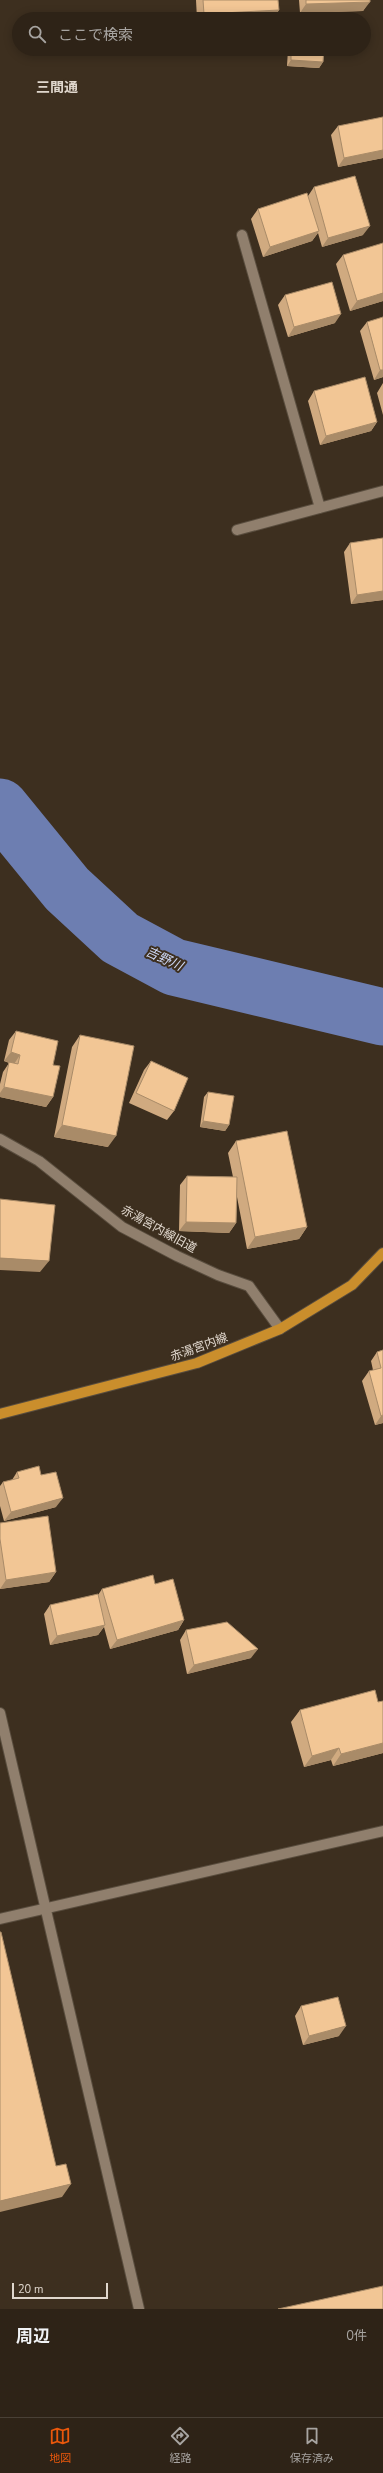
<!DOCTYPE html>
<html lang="ja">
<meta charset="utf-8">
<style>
:root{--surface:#2e2317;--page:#3a2f24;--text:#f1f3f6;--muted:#a7a4a1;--line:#494036;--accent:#ea580c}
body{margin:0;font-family:"Nunito Sans","Noto Sans JP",sans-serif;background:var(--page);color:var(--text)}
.scale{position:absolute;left:12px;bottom:10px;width:96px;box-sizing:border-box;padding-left:4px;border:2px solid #e0d7cd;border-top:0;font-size:11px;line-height:14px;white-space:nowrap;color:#e0d7cd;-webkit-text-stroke:3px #3d2f1f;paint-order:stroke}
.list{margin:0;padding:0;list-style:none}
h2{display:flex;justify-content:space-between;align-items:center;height:52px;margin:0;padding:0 16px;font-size:17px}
h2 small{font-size:13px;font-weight:400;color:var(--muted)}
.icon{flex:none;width:22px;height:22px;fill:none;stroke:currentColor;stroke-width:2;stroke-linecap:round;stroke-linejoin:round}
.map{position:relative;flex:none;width:383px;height:2309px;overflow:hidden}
.search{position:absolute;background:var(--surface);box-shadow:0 2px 10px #0003;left:12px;right:12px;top:12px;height:44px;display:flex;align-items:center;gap:10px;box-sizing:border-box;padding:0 14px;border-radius:22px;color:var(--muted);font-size:15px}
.sheet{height:108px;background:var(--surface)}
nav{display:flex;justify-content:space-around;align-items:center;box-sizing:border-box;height:56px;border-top:1px solid var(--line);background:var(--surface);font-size:11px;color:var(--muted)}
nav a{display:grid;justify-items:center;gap:2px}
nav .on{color:var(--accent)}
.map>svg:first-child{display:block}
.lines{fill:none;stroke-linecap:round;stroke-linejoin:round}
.river{stroke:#6d7eb1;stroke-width:57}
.minor-casing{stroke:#594d3e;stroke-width:12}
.major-casing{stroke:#594d3e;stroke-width:12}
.minor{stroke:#907f6d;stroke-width:10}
.major{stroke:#ca8e2c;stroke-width:10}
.wall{fill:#d0aa80}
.shaded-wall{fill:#a98b68}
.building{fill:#f2c695;stroke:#a98b68}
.labels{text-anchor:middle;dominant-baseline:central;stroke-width:4;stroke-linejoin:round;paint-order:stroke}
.street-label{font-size:12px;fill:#e0d7cd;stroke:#3d2f1f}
.water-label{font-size:13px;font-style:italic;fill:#cfdaf9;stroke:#3d2f1f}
.quarter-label{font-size:14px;font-weight:bold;fill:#e0d7cd;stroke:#3d2f1f}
</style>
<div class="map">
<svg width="383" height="2309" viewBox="0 0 383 2309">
<rect width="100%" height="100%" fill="#3d2f1f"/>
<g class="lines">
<!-- river -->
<path class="river" d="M0,807L67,889L120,938L174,967L383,1017"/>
<!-- minor casing -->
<g class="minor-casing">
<path id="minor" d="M242,235L320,508
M237,530L383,491
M0,1139L39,1161L122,1227L177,1256L218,1275L249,1286L280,1329
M0,1713L139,2309
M0,1919L383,1831"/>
</g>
<!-- major casing -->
<g class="major-casing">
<path id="major" d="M0,1414L197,1363L280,1329L352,1285L383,1253"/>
</g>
<!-- minor -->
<use href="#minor" class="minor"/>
<!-- major -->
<use href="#major" class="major"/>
</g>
<!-- wall -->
<path class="wall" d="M196,0H278L279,10L273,19H197Z
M299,0H370L363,11L300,13Z
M288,49H324L323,62L319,68L287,66Z
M383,117V158L338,167L331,135L338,126Z
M314,187L363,235L322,247L318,233L312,241L263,257L251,219L258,209L308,196Z
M343,255L383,301L350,311L336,264Z
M285,295L335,323L288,337L278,305Z
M367,322L383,377L374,380L360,331Z
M383,383V415L377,393Z
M314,391L377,422L371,431L320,445L308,401Z
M383,538V600L351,604L344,552L350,543Z
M16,1031L53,1065V1097L46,1107L0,1097V1084L3,1072L9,1063L4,1061L9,1040Z
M80,1035L108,1147L54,1137L72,1047Z
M151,1061L174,1111L167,1120L129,1103L144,1070Z
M208,1092L229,1125L225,1131L200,1127L204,1097Z
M236,1141L307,1227L299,1239L247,1249L237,1197L236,1223L229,1233L179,1231L180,1185L187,1176L233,1177L228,1153Z
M383,1350V1423L375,1425L362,1381L369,1371L373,1370L371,1361L377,1352Z
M17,1472L56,1507L4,1521L0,1506V1486L3,1482L12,1480Z
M0,1523L56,1572L49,1582L0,1589Z
M155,1584L184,1620L178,1630L110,1649L104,1627L98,1635L50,1645L44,1614L50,1605L98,1595L102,1589Z
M186,1630L251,1658L187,1674L180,1640Z
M383,1701V1753L333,1766L331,1760L304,1767L291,1722L300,1710L378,1702Z
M301,2006L339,2036L303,2045L295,2016Z"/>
<!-- shaded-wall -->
<path class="shaded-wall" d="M370,2L363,11L300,13L306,4Z
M279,10L273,19H200L204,14Z
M291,60L323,62L319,68L287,66Z
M383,150V158L338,167L344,158Z
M370,226L363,235L322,247L328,238Z
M319,231L312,241L263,257L270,247Z
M383,293V301L350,311L357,301Z
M341,314L335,323L288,337L294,327Z
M380,370H383V377L374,380Z
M377,422L371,431L320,445L326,436Z
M383,591V600L351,604L357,595Z
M11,1052L20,1055L14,1064L4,1061Z
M4,1087L53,1097L46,1107L0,1097V1093Z
M203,1121L229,1125L225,1131L200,1127Z
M62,1125L116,1136L108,1147L54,1137Z
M186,1222L236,1223L229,1233L179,1231Z
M307,1227L299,1239L247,1249L255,1237Z
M0,1258L49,1261L40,1272L0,1270Z
M383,1415V1423L375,1425L381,1416Z
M63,1498L56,1507L4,1521L11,1512Z
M56,1572L49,1582L0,1589L6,1580Z
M184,1620L178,1630L110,1649L117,1640Z
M105,1625L98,1635L50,1645L57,1636Z
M258,1649L251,1658L187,1674L194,1665Z
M383,1743V1753L333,1766L341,1754Z
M339,1748L331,1760L304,1767L312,1756Z
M346,2026L339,2036L303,2045L309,2036Z
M71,2184L62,2197L0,2212V2201Z"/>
<!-- building -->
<path class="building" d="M203,0H278L279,10L204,14Z
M306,0H370V2L306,4Z
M291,49H324L323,62L291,60Z
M383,117V150L344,158L338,126Z
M355,176L370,226L328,238L314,187Z
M307,193L319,231L270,247L258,209Z
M383,243V293L357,301L343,255Z
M332,282L341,314L294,327L285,295Z
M383,317V370H380L367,322Z
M365,377L377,422L326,436L314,391Z
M383,538V591L357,595L350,543Z
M16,1031L58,1041L53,1065L60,1066L53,1097L4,1087L9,1062L18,1064L20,1055L11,1052Z
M80,1035L134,1046L116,1136L62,1125Z
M151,1061L188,1078L174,1111L136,1093Z
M208,1092L234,1096L229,1125L203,1121Z
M287,1131L307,1227L255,1237L236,1141Z
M187,1176L237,1177L236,1223L186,1222Z
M0,1199L55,1205L49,1261L0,1258Z
M383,1350V1415L381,1416L369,1371L381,1368L377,1352Z
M39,1466L41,1475L56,1472L63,1498L11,1512L3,1482L19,1478L17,1472Z
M48,1516L56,1572L6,1580L0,1539V1523Z
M153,1575L155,1584L173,1579L184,1620L117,1640L102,1589Z
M98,1594L105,1625L57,1636L50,1605Z
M227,1622L258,1649L194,1665L186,1630Z
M375,1690L378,1702L383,1701V1743L341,1754L339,1748L312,1756L300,1710Z
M0,1932H1L56,2166L66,2164L71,2184L0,2201Z
M338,1997L346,2026L309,2036L301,2006Z
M383,2286V2309H278Z"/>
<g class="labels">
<!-- street labels -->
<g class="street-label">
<text transform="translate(159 1229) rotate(29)">赤湯宮内線旧道</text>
<text transform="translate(199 1347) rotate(-20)">赤湯宮内線</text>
</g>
<!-- water labels -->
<g class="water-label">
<text transform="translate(164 959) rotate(25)">吉野川</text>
</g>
<!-- quarter labels -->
<g class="quarter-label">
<text x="57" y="87">三間通</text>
</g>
</g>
</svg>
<div class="scale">20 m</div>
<div class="search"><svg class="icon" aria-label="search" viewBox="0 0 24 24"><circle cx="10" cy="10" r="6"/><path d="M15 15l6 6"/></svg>ここで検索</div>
</div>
<section class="sheet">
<h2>周辺<small>0件</small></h2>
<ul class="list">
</ul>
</section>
<nav>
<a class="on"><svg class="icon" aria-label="map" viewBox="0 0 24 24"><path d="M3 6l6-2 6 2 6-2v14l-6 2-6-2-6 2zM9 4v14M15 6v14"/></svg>地図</a>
<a><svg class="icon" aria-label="directions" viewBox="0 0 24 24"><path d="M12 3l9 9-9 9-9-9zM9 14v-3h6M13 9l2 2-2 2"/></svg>経路</a>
<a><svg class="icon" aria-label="saved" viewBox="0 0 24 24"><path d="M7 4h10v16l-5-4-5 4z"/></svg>保存済み</a>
</nav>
